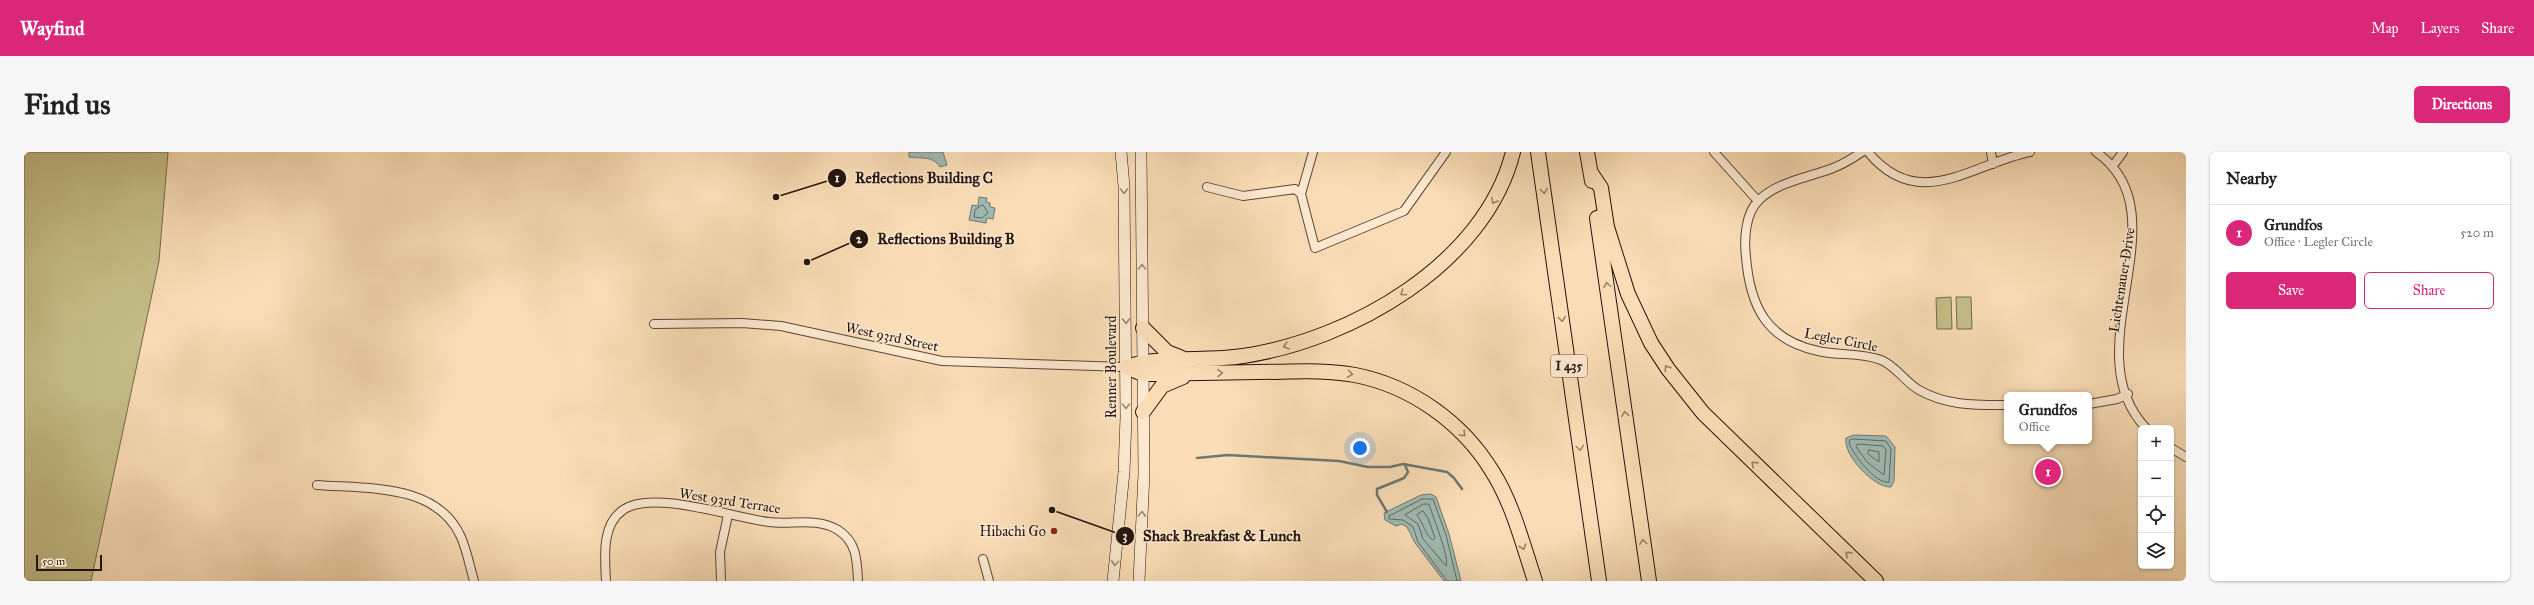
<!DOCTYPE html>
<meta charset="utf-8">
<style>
:root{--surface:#fff;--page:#f6f6f6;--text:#202124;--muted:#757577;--line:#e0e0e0;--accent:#db2777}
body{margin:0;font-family:"IM FELL Great Primer",serif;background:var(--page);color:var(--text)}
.controls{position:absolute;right:12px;bottom:12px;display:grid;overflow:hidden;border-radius:6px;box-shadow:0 1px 3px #0004}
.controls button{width:36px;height:36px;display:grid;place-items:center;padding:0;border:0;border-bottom:1px solid var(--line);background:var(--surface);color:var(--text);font:20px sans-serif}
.scale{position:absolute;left:12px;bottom:10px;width:66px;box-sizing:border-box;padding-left:4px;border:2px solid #24140d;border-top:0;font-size:11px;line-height:14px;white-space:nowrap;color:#24140d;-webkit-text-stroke:3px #fce9d0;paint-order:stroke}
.you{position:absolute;left:1336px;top:296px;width:14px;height:14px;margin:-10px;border:3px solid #fff;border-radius:50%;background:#1a73e8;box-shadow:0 0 0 6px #1a73e833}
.badge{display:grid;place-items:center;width:26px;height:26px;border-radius:50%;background:var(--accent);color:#fff;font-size:13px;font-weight:700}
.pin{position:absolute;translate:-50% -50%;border:2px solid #fff;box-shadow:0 1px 4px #0006}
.popup{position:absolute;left:1980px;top:240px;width:88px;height:52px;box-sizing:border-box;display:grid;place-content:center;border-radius:6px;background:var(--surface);filter:drop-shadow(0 1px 3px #0005);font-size:13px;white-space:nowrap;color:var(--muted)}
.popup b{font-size:15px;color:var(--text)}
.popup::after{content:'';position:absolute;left:50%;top:100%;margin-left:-8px;border:8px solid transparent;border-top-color:var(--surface)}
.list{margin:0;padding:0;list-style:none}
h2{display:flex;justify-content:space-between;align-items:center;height:52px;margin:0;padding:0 16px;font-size:17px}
h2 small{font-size:13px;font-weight:400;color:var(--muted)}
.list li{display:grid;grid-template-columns:26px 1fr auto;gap:12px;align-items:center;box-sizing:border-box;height:56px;padding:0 16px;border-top:1px solid var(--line)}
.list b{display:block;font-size:15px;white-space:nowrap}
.list p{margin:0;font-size:13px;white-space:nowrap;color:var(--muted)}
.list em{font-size:13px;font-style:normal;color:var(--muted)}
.actions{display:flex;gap:8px;padding:12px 16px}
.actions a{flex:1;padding:9px 0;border:1px solid var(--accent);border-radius:6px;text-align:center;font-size:14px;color:var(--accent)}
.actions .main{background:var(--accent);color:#fff}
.icon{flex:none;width:22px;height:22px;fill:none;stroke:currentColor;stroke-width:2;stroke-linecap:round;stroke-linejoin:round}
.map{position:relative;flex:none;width:2162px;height:429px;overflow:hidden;border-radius:6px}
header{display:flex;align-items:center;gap:24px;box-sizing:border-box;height:56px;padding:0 20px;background:var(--accent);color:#fff}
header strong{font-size:19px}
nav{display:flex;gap:22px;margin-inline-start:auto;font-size:14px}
.intro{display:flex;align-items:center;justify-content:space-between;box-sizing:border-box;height:96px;padding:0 24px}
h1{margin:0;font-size:28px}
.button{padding:10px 18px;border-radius:6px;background:var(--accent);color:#fff;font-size:14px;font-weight:700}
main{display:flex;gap:24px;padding:0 24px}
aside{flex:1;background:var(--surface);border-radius:6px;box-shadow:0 1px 3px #0004}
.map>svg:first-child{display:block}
.green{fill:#c5bf89;stroke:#746a4b}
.water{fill:#9fbbb4;stroke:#6e7871}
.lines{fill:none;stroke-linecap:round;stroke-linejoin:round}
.shore{stroke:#626860;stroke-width:1}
.stream{stroke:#6e7871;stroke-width:2.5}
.street-casing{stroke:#5a4637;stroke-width:10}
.secondary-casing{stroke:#24140d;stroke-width:12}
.highway-casing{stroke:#24140d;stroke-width:16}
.street{stroke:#fce9d0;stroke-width:8}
.secondary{stroke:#fce9d0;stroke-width:11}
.highway{stroke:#faddb6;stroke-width:14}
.oneway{stroke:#9b8978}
.oneway2{stroke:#9a836a}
.poi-dot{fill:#8f2418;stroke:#fce9d0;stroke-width:1.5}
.labels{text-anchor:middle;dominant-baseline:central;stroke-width:3;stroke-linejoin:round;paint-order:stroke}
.shield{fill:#fce9d0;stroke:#655448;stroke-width:1}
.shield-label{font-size:13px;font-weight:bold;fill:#24140d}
.street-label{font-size:14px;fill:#24140d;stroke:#fce9d0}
.poi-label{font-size:14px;fill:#24140d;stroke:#fce9d0;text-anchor:end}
.leader{fill:none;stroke:#24140d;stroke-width:1.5}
.callout-dot{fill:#24140d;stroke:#fce9d0;stroke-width:1.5}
.mark-label{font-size:12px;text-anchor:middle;font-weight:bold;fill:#fff}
.callout-label{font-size:15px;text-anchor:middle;font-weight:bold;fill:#24140d;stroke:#fce9d0;stroke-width:3;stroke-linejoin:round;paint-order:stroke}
</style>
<header>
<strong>Wayfind</strong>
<nav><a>Map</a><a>Layers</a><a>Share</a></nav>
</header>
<div class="intro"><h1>Find us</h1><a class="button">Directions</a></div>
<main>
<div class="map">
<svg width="2162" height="429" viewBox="0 0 2162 429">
<rect width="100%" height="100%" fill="#faddb6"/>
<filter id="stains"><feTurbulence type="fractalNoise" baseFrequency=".005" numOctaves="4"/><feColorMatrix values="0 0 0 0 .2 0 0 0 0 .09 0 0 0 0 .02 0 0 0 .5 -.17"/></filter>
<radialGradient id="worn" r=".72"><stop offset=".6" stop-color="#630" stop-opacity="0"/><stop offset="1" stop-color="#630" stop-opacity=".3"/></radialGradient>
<!-- green -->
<path class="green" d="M0,0H144L135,109L67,429H0Z
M1927,145L1928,177H1913L1912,146Z
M1947,145L1948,177H1933L1932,145Z"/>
<!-- water -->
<path class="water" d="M885,0H919L923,13L916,15C908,3 897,7 885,5Z
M955,45L963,46L962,50L966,51V55L971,56L969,67L963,66L962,71L945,68L948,53L954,54Z
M1830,283L1862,284L1871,295L1870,329L1867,335C1850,336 1819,303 1822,286Z
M1407,342L1412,345L1425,382L1437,429H1420L1391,391L1383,375L1378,372L1372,374L1361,368L1360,361L1397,343Z"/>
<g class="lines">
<!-- shore -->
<path class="shore" d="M959,53L964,61L958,66L950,65L951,58Z
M1830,287L1862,289L1867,297L1865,330C1851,332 1830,303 1825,291L1826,288Z
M1834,292L1859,294L1862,298L1860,323L1844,311L1832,295Z
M1845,298L1855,300V310L1844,302Z
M1400,352H1405C1408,363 1426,406 1422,414L1399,387L1394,372L1381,363Z
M1399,359L1404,366L1411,386L1409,388C1402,385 1399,370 1393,363Z
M1423,429L1394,390L1389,375L1379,368L1365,367V364L1398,347H1409L1422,383L1433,429"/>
<!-- stream -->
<path class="stream" d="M1173,306L1204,303L1315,309L1344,315H1366L1379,312L1423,320L1430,326L1438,337
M1363,360L1353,343V337L1380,326L1384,320L1381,313"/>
<!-- street casing -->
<g class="street-casing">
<path id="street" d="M1289,0L1277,42L1291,96L1380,59L1422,0
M1690,0L1734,49
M1838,0C1829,6 1820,12 1809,16C1786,25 1753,30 1735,48C1721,61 1720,88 1722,105C1726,155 1743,188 1794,199C1815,204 1836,200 1857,208C1872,214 1881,230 1895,238C1923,254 1952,253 1983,253
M1844,0C1895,62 1949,11 2006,0
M1967,0L1969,12
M2072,0C2162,62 2047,198 2122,276
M2091,11L2099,0
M1183,35L1219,44L1271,37L1277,42
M630,172L718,171L757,174L918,209L1102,215
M2065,252L2093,247L2104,242
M2147,296L2162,305
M293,333C343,337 413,331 437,385C443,399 446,415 450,429
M959,407L965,429
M582,429C581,406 577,373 599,358C628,337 710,366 745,370C767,373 793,365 814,378C833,390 833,409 834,429
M697,429L696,400L704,363"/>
</g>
<!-- secondary casing -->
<g class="secondary-casing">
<path id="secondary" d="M1089,429L1100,320L1102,265L1100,34L1097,0
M1115,429L1120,321L1117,0"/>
</g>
<!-- highway casing -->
<g class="highway-casing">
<path id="highway" d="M1514,0L1575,429
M1563,0L1568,29
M1567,21L1577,36L1583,75L1604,142L1627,191L1644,217L1679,261L1852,429
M1573,66L1625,429
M1119,176L1143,200L1158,206
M1102,215L1119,222C1157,221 1196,221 1234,220C1266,220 1299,217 1331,223C1387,234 1438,270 1468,319C1489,352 1499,393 1511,429
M1102,215C1139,203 1180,210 1219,204C1327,188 1461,112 1489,0
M1119,260L1138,234L1159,225"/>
</g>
<!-- street -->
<use href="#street" class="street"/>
<!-- secondary -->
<use href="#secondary" class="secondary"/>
<!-- highway -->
<use href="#highway" class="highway"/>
</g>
<!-- one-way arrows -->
<defs><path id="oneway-chevron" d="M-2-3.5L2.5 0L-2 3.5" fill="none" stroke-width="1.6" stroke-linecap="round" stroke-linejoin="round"/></defs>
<g class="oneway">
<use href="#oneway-chevron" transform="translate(1100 39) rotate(89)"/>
<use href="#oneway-chevron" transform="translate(1118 115) rotate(-90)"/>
<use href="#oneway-chevron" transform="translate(1102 169) rotate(89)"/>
<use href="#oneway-chevron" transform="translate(1102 254) rotate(90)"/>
<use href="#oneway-chevron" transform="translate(1118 362) rotate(-87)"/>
<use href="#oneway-chevron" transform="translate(1091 411) rotate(95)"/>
</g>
<g class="oneway2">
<use href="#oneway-chevron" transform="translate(1520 39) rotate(82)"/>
<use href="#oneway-chevron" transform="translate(1470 49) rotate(119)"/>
<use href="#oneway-chevron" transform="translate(1583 133) rotate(-98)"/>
<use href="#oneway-chevron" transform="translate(1379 141) rotate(145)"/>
<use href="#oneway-chevron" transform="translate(1538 167) rotate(82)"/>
<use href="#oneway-chevron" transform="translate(1262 194) rotate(163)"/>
<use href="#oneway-chevron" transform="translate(1643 216) rotate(-124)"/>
<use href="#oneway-chevron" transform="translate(1196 221) rotate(-1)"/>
<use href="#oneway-chevron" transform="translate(1326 222) rotate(8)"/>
<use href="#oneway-chevron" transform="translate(1601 262) rotate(-98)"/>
<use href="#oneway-chevron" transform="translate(1439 282) rotate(47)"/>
<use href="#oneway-chevron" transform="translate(1556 296) rotate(82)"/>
<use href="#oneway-chevron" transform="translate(1730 312) rotate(-136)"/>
<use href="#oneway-chevron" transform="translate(1619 390) rotate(-98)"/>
<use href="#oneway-chevron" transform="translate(1499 395) rotate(71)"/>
<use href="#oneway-chevron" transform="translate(1824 402) rotate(-136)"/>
</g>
<!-- markers -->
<circle class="poi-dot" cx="1030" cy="379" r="4"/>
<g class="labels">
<!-- shield labels -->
<rect class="shield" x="1527" y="203" width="36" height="22" rx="3"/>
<g class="shield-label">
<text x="1545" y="214">I 435</text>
</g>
<!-- street labels -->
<g class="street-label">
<text transform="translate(2098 128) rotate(-81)">Lichtenauer Drive</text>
<text transform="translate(868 185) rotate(12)">West 93rd Street</text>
<text transform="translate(1817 188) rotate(11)">Legler Circle</text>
<text transform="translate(1087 215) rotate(-90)">Renner Boulevard</text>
<text transform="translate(706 349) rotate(9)">West 93rd Terrace</text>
</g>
<!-- poi labels -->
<g class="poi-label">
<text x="1022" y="379">Hibachi Go</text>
</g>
</g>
<!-- callouts -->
<path class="leader" d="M752 45L813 26M783 110L835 87M1028 358L1101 384"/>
<g class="callout-dot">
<circle cx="752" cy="45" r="4"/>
<circle cx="783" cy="110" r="4"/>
<circle cx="1028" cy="358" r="4"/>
<circle cx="813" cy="26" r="10"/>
<circle cx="835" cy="87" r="10"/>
<circle cx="1101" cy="384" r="10"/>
</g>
<g class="mark-label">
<text x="813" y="30">1</text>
<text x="835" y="91">2</text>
<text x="1101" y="388">3</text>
</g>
<g class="callout-label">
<text x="900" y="31">Reflections Building C</text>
<text x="922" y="92">Reflections Building B</text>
<text x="1198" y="389">Shack Breakfast &amp; Lunch</text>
</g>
<rect width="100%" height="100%" filter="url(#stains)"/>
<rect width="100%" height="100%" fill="url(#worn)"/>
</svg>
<div class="controls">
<button>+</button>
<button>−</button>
<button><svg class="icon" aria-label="locate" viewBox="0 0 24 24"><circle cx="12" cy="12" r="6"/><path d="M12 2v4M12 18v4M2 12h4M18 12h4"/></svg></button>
<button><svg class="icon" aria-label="layers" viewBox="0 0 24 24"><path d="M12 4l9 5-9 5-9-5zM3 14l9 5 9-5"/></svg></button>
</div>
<div class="scale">50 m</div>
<div class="you"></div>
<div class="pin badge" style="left:2024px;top:320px">1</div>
<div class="popup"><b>Grundfos</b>Office</div>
</div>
<aside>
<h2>Nearby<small></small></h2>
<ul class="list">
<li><span class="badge">1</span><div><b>Grundfos</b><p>Office · Legler Circle</p></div><em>520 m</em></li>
</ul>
<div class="actions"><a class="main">Save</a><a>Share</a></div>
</aside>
</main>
